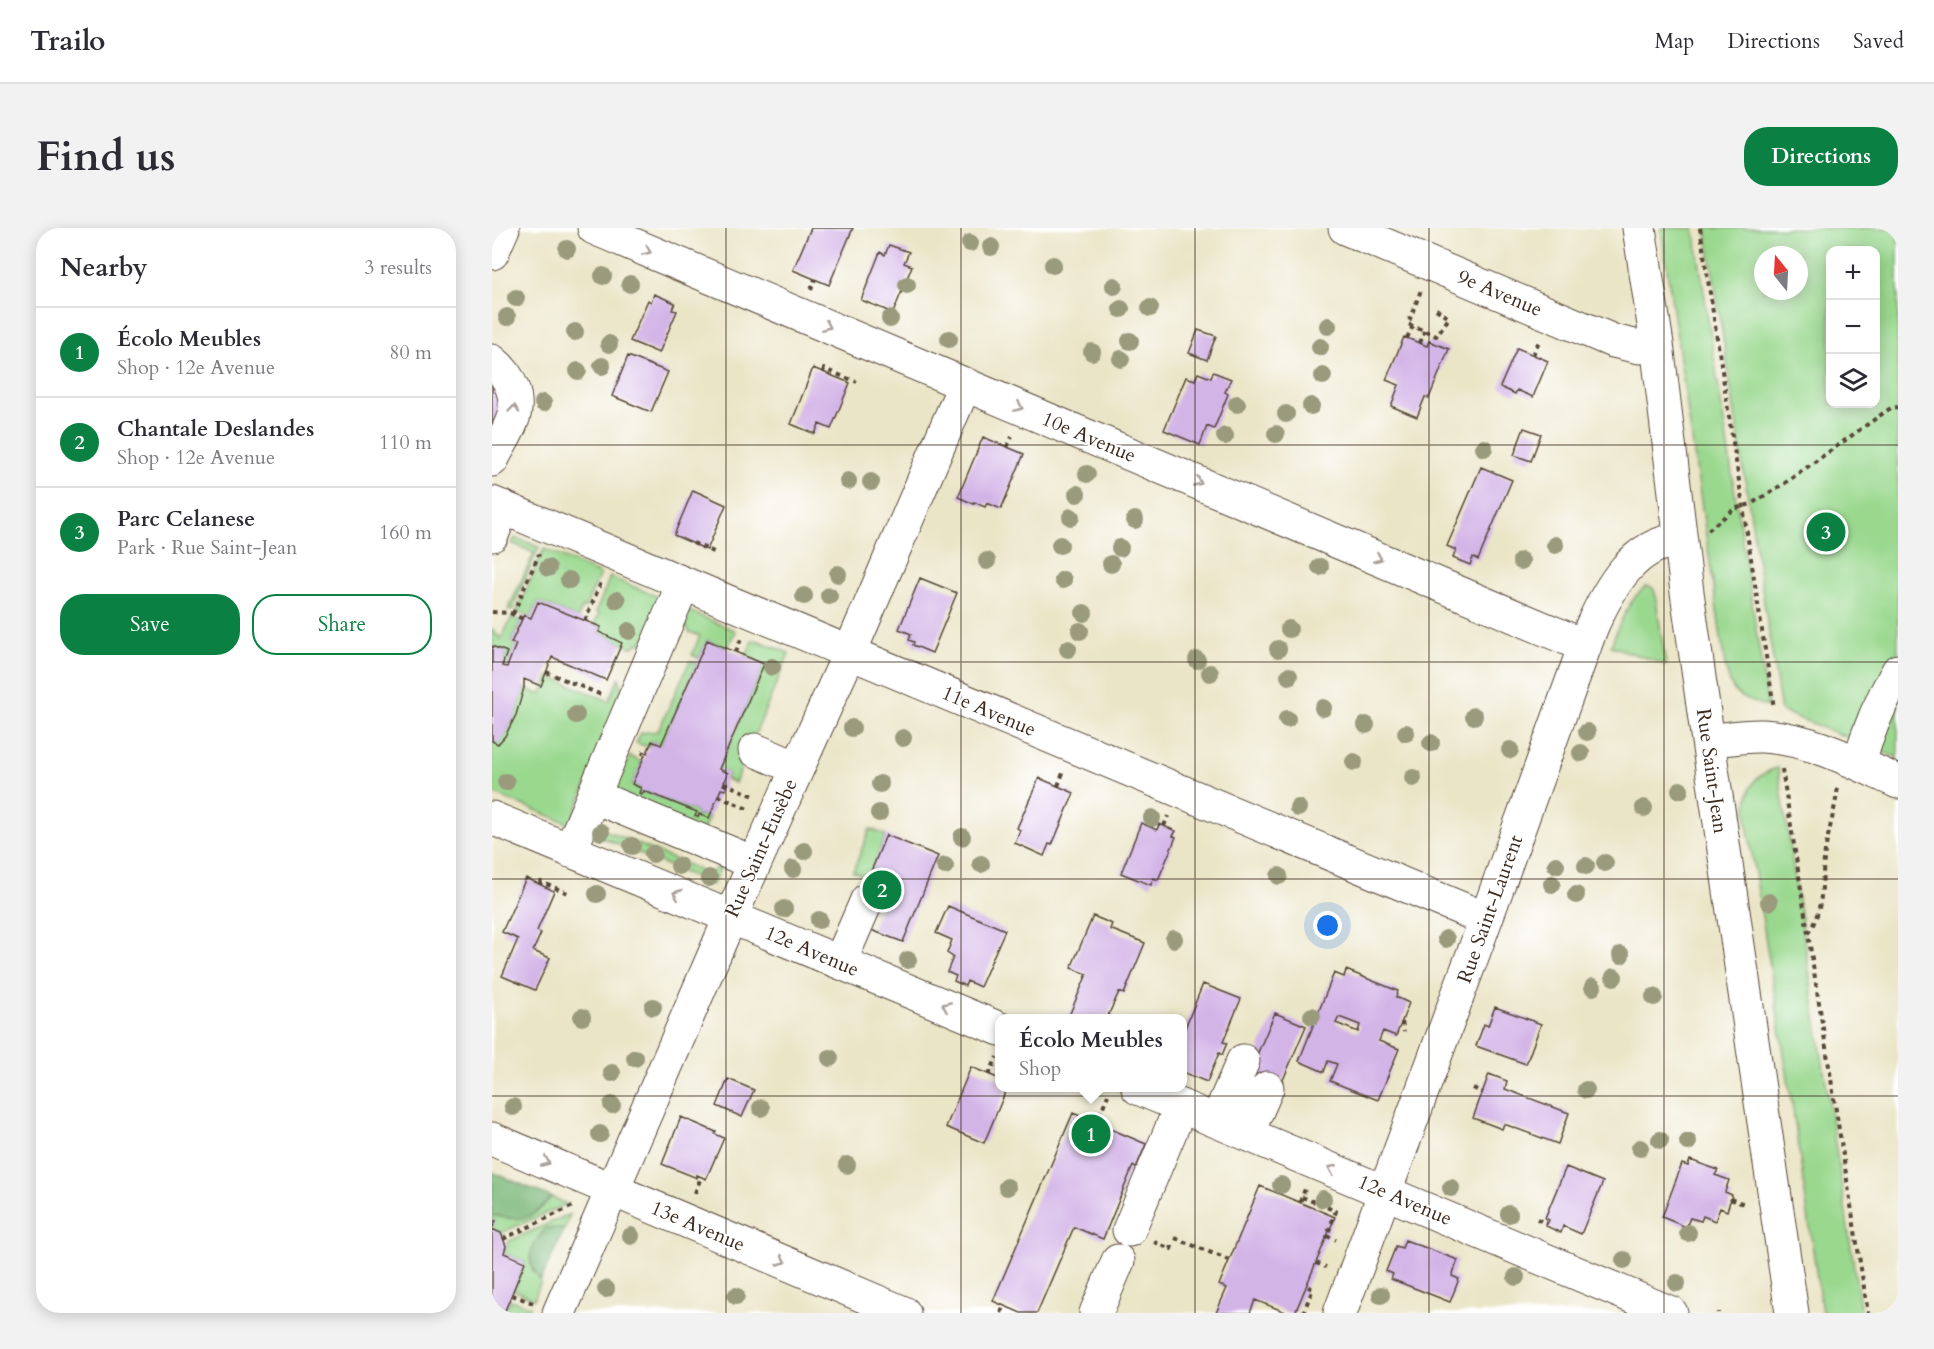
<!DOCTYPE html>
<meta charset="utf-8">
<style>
:root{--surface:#fff;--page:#f2f2f3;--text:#2b2b33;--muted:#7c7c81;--line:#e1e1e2;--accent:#0b8043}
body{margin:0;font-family:Cardo,serif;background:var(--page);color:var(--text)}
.controls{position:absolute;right:18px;top:18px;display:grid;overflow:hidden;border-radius:12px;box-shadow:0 3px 15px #0003}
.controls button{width:54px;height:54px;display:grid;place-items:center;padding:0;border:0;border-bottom:2px solid var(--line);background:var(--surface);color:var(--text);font:30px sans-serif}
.compass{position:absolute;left:1262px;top:18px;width:54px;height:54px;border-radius:50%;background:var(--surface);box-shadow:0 3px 15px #0003;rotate:342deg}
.you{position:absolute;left:836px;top:698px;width:21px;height:21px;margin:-15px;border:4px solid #fff;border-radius:50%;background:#1a73e8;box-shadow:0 0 0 9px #1a73e833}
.badge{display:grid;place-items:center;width:39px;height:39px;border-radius:50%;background:var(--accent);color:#fff;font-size:20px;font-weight:700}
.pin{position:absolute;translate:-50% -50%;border:3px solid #fff;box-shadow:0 2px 6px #0006}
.popup{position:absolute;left:503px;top:786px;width:192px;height:78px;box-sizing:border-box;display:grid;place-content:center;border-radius:12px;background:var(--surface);filter:drop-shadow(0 2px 4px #0005);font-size:20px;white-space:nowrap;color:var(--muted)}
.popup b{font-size:22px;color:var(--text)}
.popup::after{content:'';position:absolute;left:50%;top:100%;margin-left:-12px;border:12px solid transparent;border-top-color:var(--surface)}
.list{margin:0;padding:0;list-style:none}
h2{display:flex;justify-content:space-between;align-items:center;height:78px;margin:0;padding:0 24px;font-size:26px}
h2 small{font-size:20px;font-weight:400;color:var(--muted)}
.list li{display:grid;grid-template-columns:39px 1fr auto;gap:18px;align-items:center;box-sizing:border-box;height:90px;padding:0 24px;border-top:2px solid var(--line)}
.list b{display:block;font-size:22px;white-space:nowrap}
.list p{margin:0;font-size:20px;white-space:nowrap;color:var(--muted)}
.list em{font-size:20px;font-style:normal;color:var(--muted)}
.actions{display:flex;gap:12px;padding:18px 24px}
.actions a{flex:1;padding:14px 0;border:2px solid var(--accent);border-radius:24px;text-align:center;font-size:21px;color:var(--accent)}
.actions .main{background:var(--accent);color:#fff}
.icon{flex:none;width:33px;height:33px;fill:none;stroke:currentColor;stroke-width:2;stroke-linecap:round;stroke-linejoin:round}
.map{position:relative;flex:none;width:1406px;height:1085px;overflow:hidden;border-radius:24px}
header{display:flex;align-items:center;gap:36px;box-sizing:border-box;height:84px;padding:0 30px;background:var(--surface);border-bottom:2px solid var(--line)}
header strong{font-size:28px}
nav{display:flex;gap:33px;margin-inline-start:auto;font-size:21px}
.intro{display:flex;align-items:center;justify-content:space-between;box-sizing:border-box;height:144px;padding:0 36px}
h1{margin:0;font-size:42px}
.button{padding:15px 27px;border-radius:24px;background:var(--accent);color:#fff;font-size:21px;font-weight:700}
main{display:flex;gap:36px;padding:0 36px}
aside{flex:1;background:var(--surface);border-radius:24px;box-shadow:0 3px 15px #0003}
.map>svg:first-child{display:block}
.green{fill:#9ad88e;stroke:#6a8156;stroke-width:1.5;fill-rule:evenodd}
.forest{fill:#7bb879;stroke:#5b714c;stroke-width:1.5}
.building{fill:#d3b4e7;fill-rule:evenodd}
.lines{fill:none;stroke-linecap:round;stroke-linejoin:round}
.minor-casing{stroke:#554637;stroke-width:35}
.path{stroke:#554637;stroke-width:4;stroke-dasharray:4.5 4.5;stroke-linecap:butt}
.minor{stroke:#fff;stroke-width:33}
.tree{fill:#9a9b7d}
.oneway{stroke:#a79f9a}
.grid{fill:none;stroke:#3b2a1e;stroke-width:1.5;stroke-opacity:0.55}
.labels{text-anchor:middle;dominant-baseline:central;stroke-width:4.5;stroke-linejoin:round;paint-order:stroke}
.street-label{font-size:20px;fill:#3b2a1e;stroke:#fff}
</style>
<header>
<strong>Trailo</strong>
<nav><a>Map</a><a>Directions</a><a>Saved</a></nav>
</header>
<div class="intro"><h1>Find us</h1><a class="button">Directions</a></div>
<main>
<aside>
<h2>Nearby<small>3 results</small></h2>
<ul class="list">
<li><span class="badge">1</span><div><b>Écolo Meubles</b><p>Shop · 12e Avenue</p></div><em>80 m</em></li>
<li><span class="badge">2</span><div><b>Chantale Deslandes</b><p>Shop · 12e Avenue</p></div><em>110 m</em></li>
<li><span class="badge">3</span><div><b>Parc Celanese</b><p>Park · Rue Saint-Jean</p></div><em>160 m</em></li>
</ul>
<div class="actions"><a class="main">Save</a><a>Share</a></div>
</aside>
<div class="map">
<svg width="1406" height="1085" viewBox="0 0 1406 1085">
<rect width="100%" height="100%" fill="#fff"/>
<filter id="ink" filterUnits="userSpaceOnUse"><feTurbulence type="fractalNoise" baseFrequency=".0167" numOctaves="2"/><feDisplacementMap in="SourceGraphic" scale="12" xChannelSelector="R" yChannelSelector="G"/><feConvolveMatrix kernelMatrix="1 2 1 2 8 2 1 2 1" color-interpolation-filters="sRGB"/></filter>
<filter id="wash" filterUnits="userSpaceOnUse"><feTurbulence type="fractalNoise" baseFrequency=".008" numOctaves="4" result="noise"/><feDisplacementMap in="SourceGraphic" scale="24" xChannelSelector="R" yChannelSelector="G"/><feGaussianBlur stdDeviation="1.35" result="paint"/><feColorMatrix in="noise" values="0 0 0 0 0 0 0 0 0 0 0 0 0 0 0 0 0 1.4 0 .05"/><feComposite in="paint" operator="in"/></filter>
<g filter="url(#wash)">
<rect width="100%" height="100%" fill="#ebe5c7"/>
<!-- green -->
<path class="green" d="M1169,0H1202L1276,479C1246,469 1240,469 1233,437Z
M1214,0H1406V530L1289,483ZM1338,22H1384V176H1338ZM1271,27H1307V63H1271Z
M23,310L47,319L20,382H16L42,325L20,315Z
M52,321L108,346L93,380L90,379L86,390L46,374L39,390L25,383Z
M118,349L171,371L153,412L139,420L107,404L109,399L102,396L107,386L104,384Z
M1155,358L1161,360L1163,365L1174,437L1119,418C1125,400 1138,368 1155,358Z
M197,383L242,402L243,404L235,420L215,412L207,430L200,427L208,408L197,404L192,394Z
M20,389L29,393L19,414L24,416L15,439L10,438L15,424L0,418V401L9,411Z
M264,412L297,425L243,555L234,551L236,545L227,541L272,436L254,429L260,413Z
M198,433L205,435L169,517L160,513L157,519L144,515L149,505L166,503Z
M57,448L117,473L127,450L131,470L78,596L0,565V513L6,516C20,500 26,481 32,460L49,467Z
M138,528L150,534L140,556L149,560L147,565L150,566L152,563L205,584L203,589H206L207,586L217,590L209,605L120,566Z
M1286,540L1369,1085H1330L1301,882L1255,595C1254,567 1255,548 1286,540Z
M103,598L217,646L231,634L221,657L100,605Z
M378,601L394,607L376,650L361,643Z
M59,969L75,976L9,1005L0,1001L3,993L0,992V987C27,993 41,992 59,969Z
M78,986L72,1002L65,1000L38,1028L40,1042L49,1053L42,1071L22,1062L33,1034L12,1025L17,1013Z
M18,1072L38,1078L35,1085H12Z"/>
<!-- forest -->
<path class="forest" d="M0,944L59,969C39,994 29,993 0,987Z
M54,1000H65L72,1002L49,1052C31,1032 38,1019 54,1000Z"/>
<g id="blocks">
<!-- building -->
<path class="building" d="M319,0H361L337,57L301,42Z
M397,17L417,24L412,35L420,38L401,85L369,72L388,24L393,27Z
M162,66L183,75L180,82L185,83L167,125L138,113L156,72L159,74Z
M706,102L724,108L715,132L697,125Z
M912,109L935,118L937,113L957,121L937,170L933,169L925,189L899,178L907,157L894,152Z
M1025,120L1056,133L1041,169L1025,162L1023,166L1008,159Z
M136,128L176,144L159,184L120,168Z
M321,140L358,155L339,201L327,196L323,206L299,196Z
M721,144L739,151L733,164L736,166L722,201L715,198L708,217L672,202L694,149L703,152L706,145L719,150Z
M0,148L11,179L0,211Z
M1032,200L1049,206L1039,233L1022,227Z
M491,209L532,226L509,281L495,275L493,279L482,274V276L466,269Z
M989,239L1020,252L986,332L981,329L978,337L961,330L964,322L955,318Z
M201,262L234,277L215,322L182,307Z
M428,350L465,365L440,425L421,417L422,414L417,412L419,406L407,401Z
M46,374L109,399L107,404L130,415L114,452L60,429L49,458L32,451V460L24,487L13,508L6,516L0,513V418L15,424L10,438L15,439L24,416L19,415L32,387L39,390Z
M215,412L272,436L227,541L236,545L231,557L235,559L233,562L229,561L217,590L207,586L206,589L203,588L205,584L152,563L150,566L147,565L149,560L140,556L153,527L150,526L151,523L155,525L160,513L169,517Z
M547,550L582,565L560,617L557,616L552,628L523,615L528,602L525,600Z
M649,595L665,602L667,596L684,603L681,608L684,609L666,652L661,650L659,657L629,645Z
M394,607L446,628L411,714L379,702L393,668L372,660Z
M34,650L62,663L45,703L49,705L41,723L58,730L43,762L10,748L26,711L10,704Z
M456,678L513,702L488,759L475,753L473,758L462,753L464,748L455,744L461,729L455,725L460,712L444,705Z
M601,688L620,696L618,701L653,715L632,766L627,764L615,790H576L595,746L579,740Z
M854,742L906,763L904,769L917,775L904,808L891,803L887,813L907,821L886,872L838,853L845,836L836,833L832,844L807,833L842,745L852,749ZM847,789L868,797L866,804L844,795Z
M711,756L749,771L731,814L735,815L730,827L727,825L715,854L690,844V807Z
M1003,779L1049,796L1034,836L984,818L992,796L996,798Z
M783,785L814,798L788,859L757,845Z
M479,839L508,851V860H515L492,915L454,899Z
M997,846L1015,853L1013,861L1077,885L1066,916L1012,896L1010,901L981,890Z
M236,851L262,862L250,889L225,878Z
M581,885L654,916L644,940L641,938L611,1011L582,999L545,1085H529L501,1073Z
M189,889L224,904L223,906L232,910L214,951L205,947V950L170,936Z
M1198,932L1226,942L1223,947L1237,952L1233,964L1240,967L1235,983L1228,980L1223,993L1211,988L1209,993L1198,990L1194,999L1170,989L1190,936L1196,938Z
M1074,939L1111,954L1089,1006L1071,998L1069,1005L1054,998L1057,992L1053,990Z
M768,958L843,989L803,1085H796L763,1072L758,1085H724L735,1060L727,1057Z
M0,992L4,993L0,1001L9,1005L14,1018L12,1025L33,1034L12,1085H0Z
M913,1012L966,1032L960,1048L967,1051L958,1074L899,1051L901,1046L894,1043L904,1018L910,1020Z"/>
</g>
</g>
<g filter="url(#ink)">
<use href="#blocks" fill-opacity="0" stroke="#554637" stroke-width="1.5"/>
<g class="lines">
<!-- minor casing -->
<g class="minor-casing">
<path id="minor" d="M102,0L1093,418
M853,0L1121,113L1147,119L1165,116
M1147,0L1165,116L1195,364L1216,513L1300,1085
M0,25L11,0
M0,133C18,147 29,171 20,193C15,207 6,219 0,232
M0,275L994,691
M0,307L11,279
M1216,513C1234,511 1253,507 1271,508C1320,511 1362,534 1406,554
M263,522L305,540
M1367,535C1376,503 1389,472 1406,443
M101,568L262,635
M0,590L508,801
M78,623L191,356
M348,734L375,672
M646,860L1179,1085
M725,893L751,833
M755,906L775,860
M0,911L412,1085
M637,1002L689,878
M67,1085L239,688L358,424L473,156
M604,1085L626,1033
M848,1085L994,691L1100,398C1117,360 1142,315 1188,312"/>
</g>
<!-- path -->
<path class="path" d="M1208,0L1282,480
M319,62L323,51
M921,98L916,96L929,62
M915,110L921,98L944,108L957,90L944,81
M928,115L932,103
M1041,127L1047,113
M331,144L332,141L365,154
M515,219L520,209
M1216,302L1242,281L1259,276L1293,255L1390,186L1399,180L1406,179
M201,315L224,325
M0,384L18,385L31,391
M21,386L47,326
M93,393L110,352
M244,424L249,411
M54,444L112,468
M1290,541L1376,1085
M232,555L262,568
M566,558L571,545
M226,568L256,581
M672,598L676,588
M48,657L49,654L78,666
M1316,705C1333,681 1329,651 1333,623C1337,602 1343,581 1346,559
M910,794L912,804
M497,847L505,829
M981,860L991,865
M604,895L616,867
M203,965L209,949
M810,969L844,983L835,1008L844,1012
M1238,971L1255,977
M808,974L813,961
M1045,991L1055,996
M683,1010L737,1032
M11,1011L81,978
M662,1014L679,1021L681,1015
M824,1035L834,1039
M20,1067L41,1075
M509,1085L512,1078
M811,1085L821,1061L814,1058
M1227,1085V1084"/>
<!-- minor -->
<use href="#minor" class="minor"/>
</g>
<!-- trees -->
<g class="tree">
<circle cx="478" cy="15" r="9"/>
<circle cx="499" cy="19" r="9"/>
<circle cx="75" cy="21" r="9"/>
<circle cx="561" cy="37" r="9"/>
<circle cx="111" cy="48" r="9"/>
<circle cx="138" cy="56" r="9"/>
<circle cx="415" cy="57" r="9"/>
<circle cx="622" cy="58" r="9"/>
<circle cx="24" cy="70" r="9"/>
<circle cx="658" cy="80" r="9"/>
<circle cx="629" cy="81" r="9"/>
<circle cx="15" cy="89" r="9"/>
<circle cx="398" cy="91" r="9"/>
<circle cx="836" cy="98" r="9"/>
<circle cx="83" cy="104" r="9"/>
<circle cx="457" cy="111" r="9"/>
<circle cx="638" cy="113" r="9"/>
<circle cx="117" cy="116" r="9"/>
<circle cx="828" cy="119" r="9"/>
<circle cx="600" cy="124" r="9"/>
<circle cx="629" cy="131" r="9"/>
<circle cx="110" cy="138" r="9"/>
<circle cx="86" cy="143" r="9"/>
<circle cx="831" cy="148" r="9"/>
<circle cx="51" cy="175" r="9"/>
<circle cx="745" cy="176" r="9"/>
<circle cx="819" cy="178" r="9"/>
<circle cx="794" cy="186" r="9"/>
<circle cx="784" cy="206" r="9"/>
<circle cx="733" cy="208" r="9"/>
<circle cx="992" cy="220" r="9"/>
<circle cx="595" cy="246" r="9"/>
<circle cx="356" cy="253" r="9"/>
<circle cx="379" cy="254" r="9"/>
<circle cx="585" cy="266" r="9"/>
<circle cx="579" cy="289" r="9"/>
<circle cx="643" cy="292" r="9"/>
<circle cx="568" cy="317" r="9"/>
<circle cx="1063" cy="317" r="9"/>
<circle cx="628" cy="320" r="9"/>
<circle cx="495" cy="333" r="9"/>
<circle cx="1029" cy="333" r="9"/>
<circle cx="619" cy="336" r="9"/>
<circle cx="828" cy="339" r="9"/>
<circle cx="56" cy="340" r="9"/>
<circle cx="346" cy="346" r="9"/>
<circle cx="77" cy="352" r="9"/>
<circle cx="571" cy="352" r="9"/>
<circle cx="312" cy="368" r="9"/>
<circle cx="337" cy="368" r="9"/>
<circle cx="125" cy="372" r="9"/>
<circle cx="592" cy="385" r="9"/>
<circle cx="797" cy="401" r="9"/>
<circle cx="137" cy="403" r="9"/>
<circle cx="588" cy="403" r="9"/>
<circle cx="576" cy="421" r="9"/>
<circle cx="786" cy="421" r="9"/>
<circle cx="705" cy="432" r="9"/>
<circle cx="280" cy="439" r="9"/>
<circle cx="718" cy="445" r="9"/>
<circle cx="797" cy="448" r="9"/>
<circle cx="831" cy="480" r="9"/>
<circle cx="84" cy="487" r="9"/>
<circle cx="982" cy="488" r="9"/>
<circle cx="795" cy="491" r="9"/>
<circle cx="874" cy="497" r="9"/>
<circle cx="360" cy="500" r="9"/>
<circle cx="1095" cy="504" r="9"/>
<circle cx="914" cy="505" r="9"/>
<circle cx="411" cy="510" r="9"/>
<circle cx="939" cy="515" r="9"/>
<circle cx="1018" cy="522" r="9"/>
<circle cx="1089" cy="525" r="9"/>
<circle cx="862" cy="534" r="9"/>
<circle cx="921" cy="550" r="9"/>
<circle cx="14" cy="554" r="9"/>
<circle cx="388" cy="556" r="9"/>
<circle cx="1188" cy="562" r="9"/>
<circle cx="806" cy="580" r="9"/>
<circle cx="1152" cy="580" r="9"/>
<circle cx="387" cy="585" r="9"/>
<circle cx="660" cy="590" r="9"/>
<circle cx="109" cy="604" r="9"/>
<circle cx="470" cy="609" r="9"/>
<circle cx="140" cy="618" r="9"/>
<circle cx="312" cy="623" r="9"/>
<circle cx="161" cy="626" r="9"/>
<circle cx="1113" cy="635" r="9"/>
<circle cx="489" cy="636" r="9"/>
<circle cx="1064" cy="637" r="9"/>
<circle cx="187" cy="638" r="9"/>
<circle cx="453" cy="638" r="9"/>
<circle cx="1094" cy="638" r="9"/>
<circle cx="301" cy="641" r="9"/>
<circle cx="787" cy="648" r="9"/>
<circle cx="217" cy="650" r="9"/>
<circle cx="1060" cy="656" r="9"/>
<circle cx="105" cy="666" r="9"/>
<circle cx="1084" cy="667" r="9"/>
<circle cx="1277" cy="674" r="9"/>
<circle cx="292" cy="681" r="9"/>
<circle cx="327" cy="692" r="9"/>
<circle cx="682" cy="711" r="9"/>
<circle cx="954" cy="711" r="9"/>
<circle cx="1129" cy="727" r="9"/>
<circle cx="416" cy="732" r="9"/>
<circle cx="1122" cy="749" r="9"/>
<circle cx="1101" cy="759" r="9"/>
<circle cx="1162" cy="769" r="9"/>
<circle cx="161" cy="779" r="9"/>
<circle cx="820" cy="788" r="9"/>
<circle cx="90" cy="789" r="9"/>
<circle cx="143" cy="830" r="9"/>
<circle cx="338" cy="830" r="9"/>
<circle cx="120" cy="845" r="9"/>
<circle cx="1094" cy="862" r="9"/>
<circle cx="120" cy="877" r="9"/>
<circle cx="21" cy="879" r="9"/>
<circle cx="269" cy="880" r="9"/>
<circle cx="108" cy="906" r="9"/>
<circle cx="1168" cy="912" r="9"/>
<circle cx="1196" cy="914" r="9"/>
<circle cx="1148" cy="920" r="9"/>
<circle cx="355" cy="937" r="9"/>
<circle cx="789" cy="957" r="9"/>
<circle cx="515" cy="959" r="9"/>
<circle cx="959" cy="960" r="9"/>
<circle cx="831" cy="971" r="9"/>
<circle cx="1017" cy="986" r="9"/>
<circle cx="1196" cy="1005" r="9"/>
<circle cx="139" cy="1008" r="9"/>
<circle cx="1132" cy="1032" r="9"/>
<circle cx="1024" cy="1049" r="9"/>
<circle cx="1185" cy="1055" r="9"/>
<circle cx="114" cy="1061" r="9"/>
<circle cx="889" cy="1067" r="9"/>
<circle cx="244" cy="1068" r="9"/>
</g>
<!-- one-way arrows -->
<defs><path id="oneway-chevron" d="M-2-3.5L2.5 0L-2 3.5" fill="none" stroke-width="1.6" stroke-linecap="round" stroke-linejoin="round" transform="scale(1.5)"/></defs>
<g class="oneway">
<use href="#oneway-chevron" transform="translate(155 23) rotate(23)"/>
<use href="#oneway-chevron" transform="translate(335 98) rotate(23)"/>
<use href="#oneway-chevron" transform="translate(527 179) rotate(23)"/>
<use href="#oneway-chevron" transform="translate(22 181) rotate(-85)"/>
<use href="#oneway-chevron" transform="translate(706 254) rotate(23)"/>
<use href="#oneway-chevron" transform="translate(886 330) rotate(23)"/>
<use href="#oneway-chevron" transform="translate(185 666) rotate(-158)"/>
<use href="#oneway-chevron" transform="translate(454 778) rotate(-157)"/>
<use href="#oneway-chevron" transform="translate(54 934) rotate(23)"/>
<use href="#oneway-chevron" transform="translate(840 941) rotate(-157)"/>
<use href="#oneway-chevron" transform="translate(290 1033) rotate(23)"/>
</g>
</g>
<!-- grid -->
<path class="grid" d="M234,0V1085M469,0V1085M703,0V1085M937,0V1085M1172,0V1085M0,217H1406M0,434H1406M0,651H1406M0,868H1406"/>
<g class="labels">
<!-- street labels -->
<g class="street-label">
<text transform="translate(1008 65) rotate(23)">9e Avenue</text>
<text transform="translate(597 209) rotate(23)">10e Avenue</text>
<text transform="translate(497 483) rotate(23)">11e Avenue</text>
<text transform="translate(1220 543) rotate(82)">Rue Saint-Jean</text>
<text transform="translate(269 620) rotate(-66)">Rue Saint-Eusèbe</text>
<text transform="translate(998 681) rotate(-70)">Rue Saint-Laurent</text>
<text transform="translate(320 723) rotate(23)">12e Avenue</text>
<text transform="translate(913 972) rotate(23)">12e Avenue</text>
<text transform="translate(206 998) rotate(23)">13e Avenue</text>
</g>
</g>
</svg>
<div class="controls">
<button>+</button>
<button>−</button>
<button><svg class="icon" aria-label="layers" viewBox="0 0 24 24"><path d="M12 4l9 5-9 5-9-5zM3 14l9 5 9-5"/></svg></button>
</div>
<svg class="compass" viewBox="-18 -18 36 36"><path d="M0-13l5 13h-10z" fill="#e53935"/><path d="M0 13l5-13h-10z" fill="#7c7c81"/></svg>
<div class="you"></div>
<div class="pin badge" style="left:599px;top:906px">1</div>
<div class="popup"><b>Écolo Meubles</b>Shop</div>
<div class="pin badge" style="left:390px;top:662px">2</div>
<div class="pin badge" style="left:1334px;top:304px">3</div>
</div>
</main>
